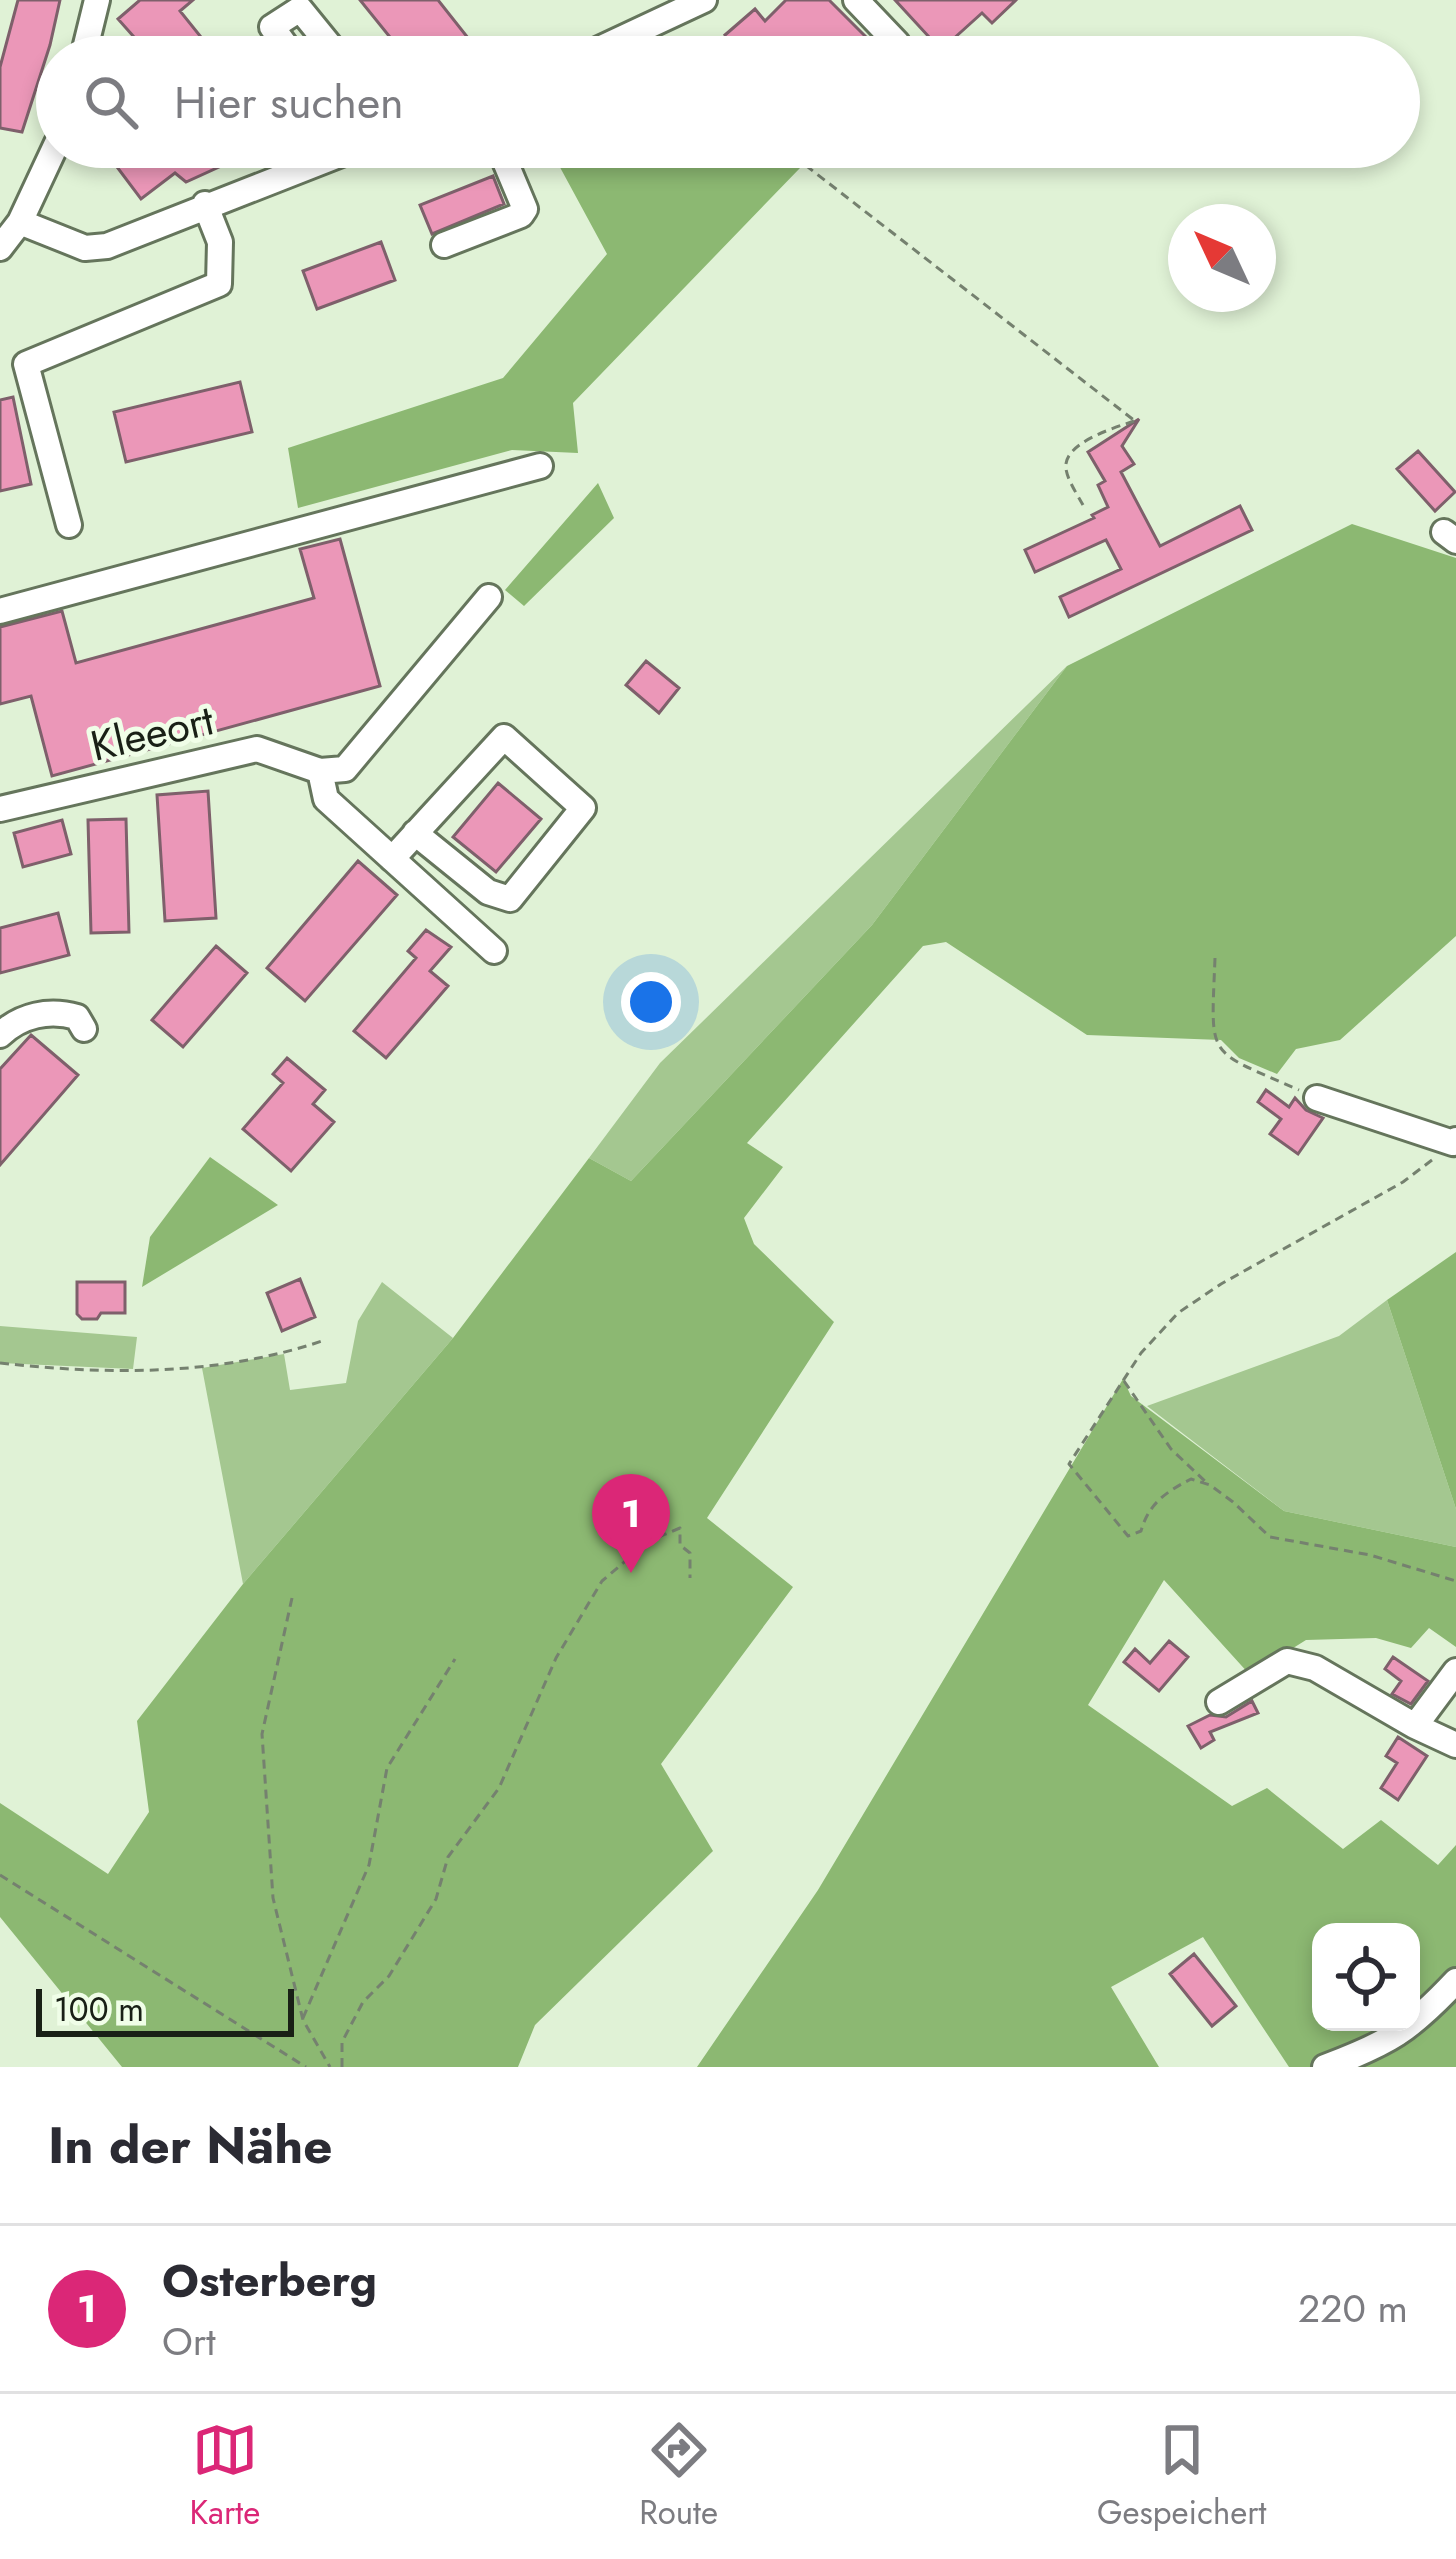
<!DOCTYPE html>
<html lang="de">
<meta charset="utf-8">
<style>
:root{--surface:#fff;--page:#f7f7f7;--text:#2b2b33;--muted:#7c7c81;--line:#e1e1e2;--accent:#db2777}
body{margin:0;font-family:Jost,sans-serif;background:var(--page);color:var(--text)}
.controls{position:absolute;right:36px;bottom:36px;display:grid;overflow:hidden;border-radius:24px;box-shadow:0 6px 18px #0003}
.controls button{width:108px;height:108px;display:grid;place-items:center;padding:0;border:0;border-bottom:3px solid var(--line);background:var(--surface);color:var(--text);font:60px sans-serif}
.compass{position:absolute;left:1168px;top:204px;width:108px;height:108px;border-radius:50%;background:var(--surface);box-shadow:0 6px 18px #0003;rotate:314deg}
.scale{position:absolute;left:36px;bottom:30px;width:258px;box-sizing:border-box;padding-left:12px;border:6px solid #192016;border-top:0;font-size:33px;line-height:42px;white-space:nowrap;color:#192016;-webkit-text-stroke:9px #f0fee8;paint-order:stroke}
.you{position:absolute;left:651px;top:1002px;width:42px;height:42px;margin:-30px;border:9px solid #fff;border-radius:50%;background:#1a73e8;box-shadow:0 0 0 18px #1a73e833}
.badge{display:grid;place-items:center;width:78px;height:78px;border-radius:50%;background:var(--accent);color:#fff;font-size:39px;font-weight:700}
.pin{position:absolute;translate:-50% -99px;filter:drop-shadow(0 3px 6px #0008)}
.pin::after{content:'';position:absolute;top:63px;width:42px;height:36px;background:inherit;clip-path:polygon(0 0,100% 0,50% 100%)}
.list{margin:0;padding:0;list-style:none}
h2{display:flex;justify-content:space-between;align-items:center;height:156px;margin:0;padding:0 48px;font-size:51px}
h2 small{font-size:39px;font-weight:400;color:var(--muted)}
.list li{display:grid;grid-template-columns:78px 1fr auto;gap:36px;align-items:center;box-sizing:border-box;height:168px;padding:0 48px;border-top:3px solid var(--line)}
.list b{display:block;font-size:45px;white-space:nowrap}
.list p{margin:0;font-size:39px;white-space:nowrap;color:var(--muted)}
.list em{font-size:39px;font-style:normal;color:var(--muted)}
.icon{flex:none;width:66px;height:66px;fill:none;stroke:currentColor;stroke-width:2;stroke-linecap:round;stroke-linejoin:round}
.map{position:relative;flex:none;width:1456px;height:2067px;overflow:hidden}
.search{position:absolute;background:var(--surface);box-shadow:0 6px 18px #0003;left:36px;right:36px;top:36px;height:132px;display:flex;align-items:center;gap:30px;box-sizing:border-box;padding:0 42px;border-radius:66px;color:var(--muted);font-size:45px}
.sheet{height:324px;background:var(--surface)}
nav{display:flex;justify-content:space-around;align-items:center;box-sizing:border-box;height:168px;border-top:3px solid var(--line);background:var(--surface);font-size:33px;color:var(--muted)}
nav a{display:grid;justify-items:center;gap:6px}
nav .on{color:var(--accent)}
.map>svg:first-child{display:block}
.green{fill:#a4c790}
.forest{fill:#8cb872;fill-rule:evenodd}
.building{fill:#eb97b8;stroke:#7e606b;stroke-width:3}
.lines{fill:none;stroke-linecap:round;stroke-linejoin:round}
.minor-casing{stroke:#65755c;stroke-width:30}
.path{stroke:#75816f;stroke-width:3;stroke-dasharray:9 6;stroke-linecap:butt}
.minor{stroke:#fff;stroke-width:24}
.labels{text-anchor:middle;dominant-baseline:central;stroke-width:10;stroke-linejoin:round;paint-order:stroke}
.street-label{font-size:42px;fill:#192016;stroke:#f0fee8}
</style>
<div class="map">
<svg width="1456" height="2067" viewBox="0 0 1456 2067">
<rect width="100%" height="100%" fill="#e0f2d6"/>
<!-- green -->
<path class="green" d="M1067,666L872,925L631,1181L589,1158L660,1063Z
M382,1282L453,1338L243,1584L202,1368L284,1354L290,1390L346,1383L358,1321Z
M1387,1300L1456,1509V1547L1284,1511L1147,1406L1339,1336Z
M0,1326L137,1337L133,1369L0,1363Z"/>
<!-- forest -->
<path class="forest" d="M549,147H772L800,168L573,403L578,453L512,450L298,508L288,448L503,378L607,254Z
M598,483L614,518L524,606L505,590Z
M1352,524L1456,558V936L1340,1040L1296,1049L1277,1074L1239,1058L1221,1040L1087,1035L946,942L923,946L747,1143L783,1167L744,1218L754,1244L834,1322L707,1518L793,1587L661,1764L713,1851L535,2025L518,2067H122L0,1917V1803L108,1874L149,1812L137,1721L243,1584L453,1338L589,1158L631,1181L872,925L1067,666Z
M210,1157L278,1205L142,1287L150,1237Z
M1456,1252V1509L1387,1300Z
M1123,1379L1131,1396L1284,1511L1456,1547V1647L1429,1628L1411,1648L1376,1638L1306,1640L1250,1675L1164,1580L1088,1705L1232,1806L1267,1788L1343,1849L1381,1820L1438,1865L1456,1845V2067H1289L1203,1937L1111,1987L1159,2067H697L818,1890ZM1321,1932H1411V2022H1321Z"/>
<!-- building -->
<path class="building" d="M18,0H60L50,45L22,132L0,128V67Z
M140,0H193L180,11L217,57H159L147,41L142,46L118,19Z
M360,0H438L476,48L465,57H406Z
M786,0H829L886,57H745L725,35L755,9L765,21Z
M895,0H1016L992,23L982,13L941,50Z
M102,147H263L186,182L175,173L141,199Z
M493,176L504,204L432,234L420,205Z
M381,242L395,280L317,309L303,271Z
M240,382L252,432L126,462L114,412Z
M13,397L31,484L0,491V400Z
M1139,419L1122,446L1134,464L1121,472L1160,546L1240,506L1252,530L1069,617L1060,597L1121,569L1106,540L1035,572L1025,550L1094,518L1092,515L1108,507L1098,485L1105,481L1088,452Z
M1418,451L1455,492L1435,511L1397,469Z
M340,539L380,686L52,776L31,696L0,704V627L62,611L76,663L314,598L300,549Z
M646,661L679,688L659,713L626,685Z
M498,783L541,819L496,872L453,837Z
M208,791L216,918L165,921L157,795Z
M126,819L129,932L91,933L88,820Z
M62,820L71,854L23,867L14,833Z
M358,861L397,895L305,1001L267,968Z
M58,913L69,955L0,973V928Z
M426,930L451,947L430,971L448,986L386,1058L354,1031L416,958L408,951Z
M216,946L247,973L183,1047L152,1020Z
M31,1035L78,1075L0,1165V1069Z
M287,1058L325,1090L313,1104L334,1122L291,1171L243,1129L283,1083L273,1074Z
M1266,1090L1289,1107L1295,1098L1306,1110L1323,1118L1298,1154L1270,1134L1281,1119L1258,1102Z
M300,1279L315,1317L282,1331L267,1293Z
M77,1282H125V1313H101L97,1319H82L77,1314Z
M1169,1641L1188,1657L1159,1691L1124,1662L1135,1649L1150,1663Z
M1393,1657L1428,1681L1411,1704L1392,1694L1401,1681L1385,1669Z
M1252,1701L1258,1713L1210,1732L1214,1740L1201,1748L1188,1726L1210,1715L1226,1717Z
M1398,1737L1427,1756L1398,1800L1381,1788L1397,1763L1386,1756Z
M1194,1954L1236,2006L1212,2026L1170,1974Z"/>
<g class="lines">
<!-- minor casing -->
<g class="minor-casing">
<path id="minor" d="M856,0L897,43
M83,57L97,0
M294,57L272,27L300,9L339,57
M582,57L704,0
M20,222L85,248L107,246L359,147
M444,245L521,215L525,209L499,147
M0,248L20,222L57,143
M69,525L26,364L219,284L220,242L205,204
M1444,532L1456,541
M489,597L345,769L320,771L326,799L494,951
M0,611L540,466
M0,809L257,749L320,771
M392,859L504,737L583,808L510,899L488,892L415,833
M0,1035C21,1015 49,1009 77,1017L84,1029
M1317,1098L1453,1143L1456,1140
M1456,1671L1415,1726L1456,1745
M1219,1702L1287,1661L1315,1668L1415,1726
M1325,2067C1389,2043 1409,2031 1456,1981"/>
</g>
<!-- path -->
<path class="path" d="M658,47L670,57
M782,147L1135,421
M1083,505C1077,494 1068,481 1066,469C1062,443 1114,428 1134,421
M1215,958C1211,1062 1205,1048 1299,1090
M1432,1160L1403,1182L1221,1284L1178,1313L1141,1353L1069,1464L1128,1536L1141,1531C1149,1503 1166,1492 1191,1479L1210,1485L1233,1502L1270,1537L1370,1555L1456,1581
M0,1363C109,1375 218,1376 322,1341
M1124,1381L1171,1449L1208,1484
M292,1598L262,1734L273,1898L303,2020L330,2067
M0,1875L306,2067
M303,2018L369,1865L387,1768L455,1659
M342,2067V2042L363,2002L389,1976L436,1899L448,1857L499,1788L556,1658L602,1581L649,1541L680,1528V1545L690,1553V1578"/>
<!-- minor -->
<use href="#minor" class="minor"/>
</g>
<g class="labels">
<!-- street labels -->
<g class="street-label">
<text transform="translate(152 733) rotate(-13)">Kleeort</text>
</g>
</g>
</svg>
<div class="controls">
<button><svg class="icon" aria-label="locate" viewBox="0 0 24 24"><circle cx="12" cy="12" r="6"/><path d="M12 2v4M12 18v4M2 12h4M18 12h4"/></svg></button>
</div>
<svg class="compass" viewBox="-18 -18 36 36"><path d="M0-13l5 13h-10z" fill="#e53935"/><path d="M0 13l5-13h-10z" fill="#7c7c81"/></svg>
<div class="scale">100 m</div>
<div class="you"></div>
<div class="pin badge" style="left:631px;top:1573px">1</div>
<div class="search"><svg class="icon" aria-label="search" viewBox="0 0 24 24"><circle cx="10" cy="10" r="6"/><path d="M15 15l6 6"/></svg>Hier suchen</div>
</div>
<section class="sheet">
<h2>In der Nähe<small></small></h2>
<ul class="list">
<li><span class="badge">1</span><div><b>Osterberg</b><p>Ort</p></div><em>220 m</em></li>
</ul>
</section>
<nav>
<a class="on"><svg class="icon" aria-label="map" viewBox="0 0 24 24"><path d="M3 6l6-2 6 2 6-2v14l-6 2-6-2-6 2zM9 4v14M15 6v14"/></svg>Karte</a>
<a><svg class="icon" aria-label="directions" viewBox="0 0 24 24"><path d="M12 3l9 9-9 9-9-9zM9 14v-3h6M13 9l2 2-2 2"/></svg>Route</a>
<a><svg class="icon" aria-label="saved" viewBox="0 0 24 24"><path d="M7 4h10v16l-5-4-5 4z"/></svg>Gespeichert</a>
</nav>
